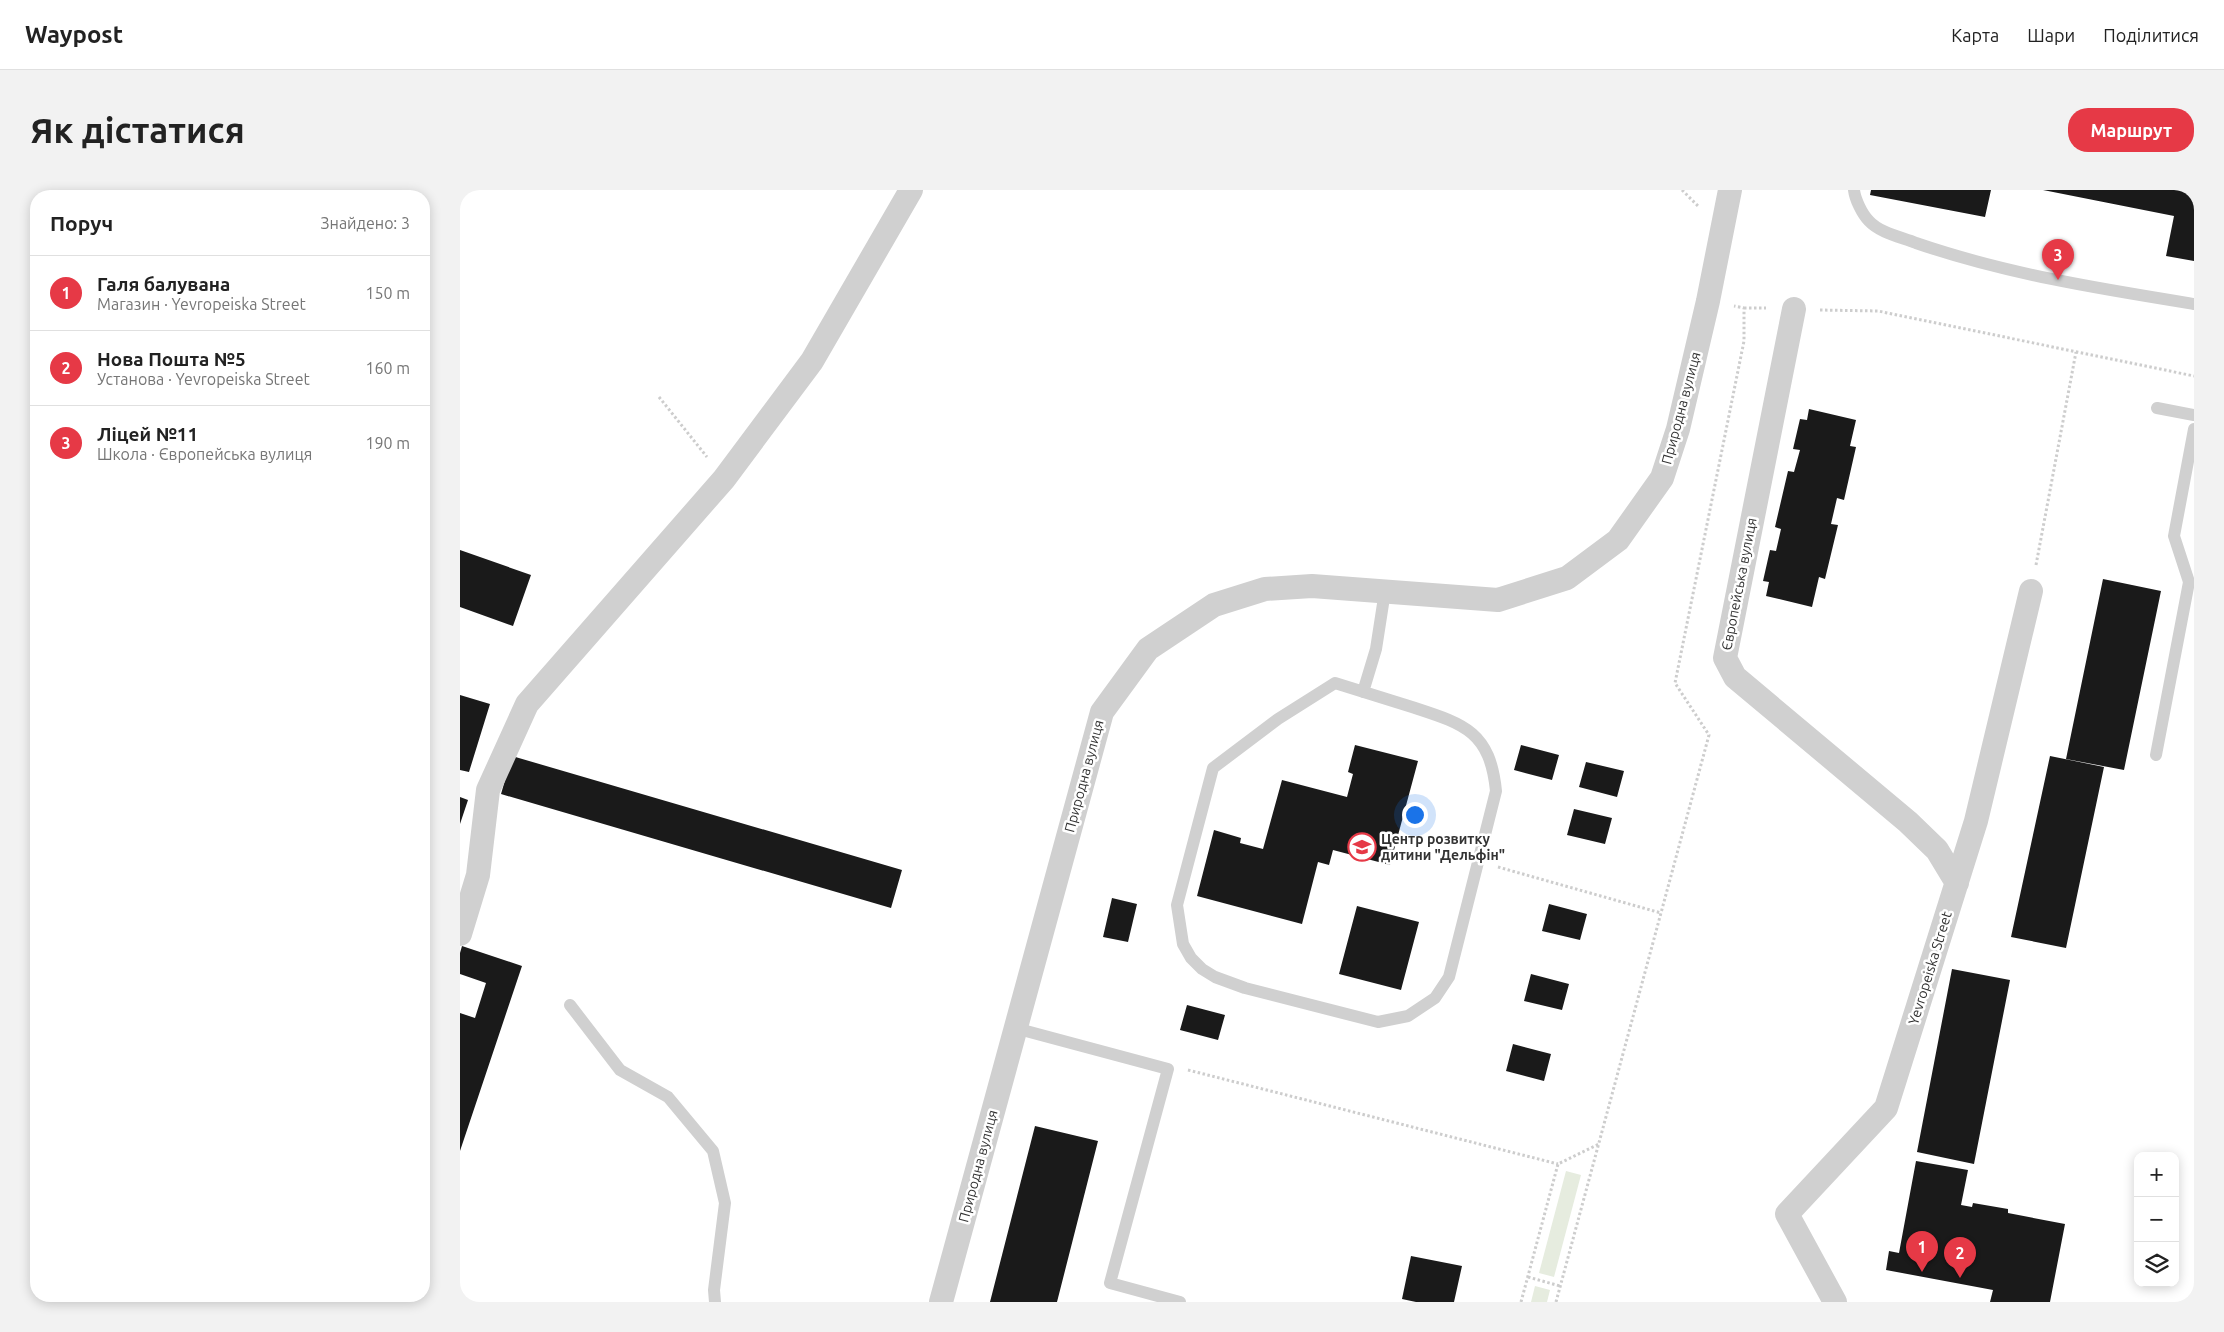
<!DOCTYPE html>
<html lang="uk">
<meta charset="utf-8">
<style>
:root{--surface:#fff;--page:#f2f2f2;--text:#222;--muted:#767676;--line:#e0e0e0;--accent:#e63946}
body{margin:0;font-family:Ubuntu,sans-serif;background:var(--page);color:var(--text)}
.controls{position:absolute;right:15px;bottom:15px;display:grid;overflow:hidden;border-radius:10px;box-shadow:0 2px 12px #0003}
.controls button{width:45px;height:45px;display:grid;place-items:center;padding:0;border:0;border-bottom:1px solid var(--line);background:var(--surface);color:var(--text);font:25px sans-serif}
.you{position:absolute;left:954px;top:624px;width:18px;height:18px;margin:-12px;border:4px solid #fff;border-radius:50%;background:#1a73e8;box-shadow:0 0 0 8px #1a73e833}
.badge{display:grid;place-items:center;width:32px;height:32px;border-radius:50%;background:var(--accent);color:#fff;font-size:16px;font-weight:700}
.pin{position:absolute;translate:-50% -41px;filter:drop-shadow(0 1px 2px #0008)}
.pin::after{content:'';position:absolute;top:26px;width:18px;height:15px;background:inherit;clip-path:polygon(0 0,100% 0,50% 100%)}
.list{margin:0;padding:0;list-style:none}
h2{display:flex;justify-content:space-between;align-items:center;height:65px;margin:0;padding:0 20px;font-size:21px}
h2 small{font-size:16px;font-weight:400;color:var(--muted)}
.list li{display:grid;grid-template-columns:32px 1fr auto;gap:15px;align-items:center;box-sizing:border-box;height:75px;padding:0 20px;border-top:1px solid var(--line)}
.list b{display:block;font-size:19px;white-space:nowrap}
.list p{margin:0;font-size:16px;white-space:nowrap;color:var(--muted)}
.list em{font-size:16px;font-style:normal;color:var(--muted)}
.icon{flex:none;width:28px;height:28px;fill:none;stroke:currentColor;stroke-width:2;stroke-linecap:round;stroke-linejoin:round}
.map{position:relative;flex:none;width:1734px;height:1112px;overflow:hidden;border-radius:20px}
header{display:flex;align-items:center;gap:30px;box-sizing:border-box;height:70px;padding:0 25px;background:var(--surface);border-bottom:1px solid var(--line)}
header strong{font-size:24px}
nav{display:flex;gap:28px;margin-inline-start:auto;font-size:18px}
.intro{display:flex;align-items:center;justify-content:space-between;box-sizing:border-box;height:120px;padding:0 30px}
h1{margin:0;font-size:35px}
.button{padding:12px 22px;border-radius:20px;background:var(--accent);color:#fff;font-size:18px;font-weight:700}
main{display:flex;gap:30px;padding:0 30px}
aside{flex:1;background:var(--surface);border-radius:20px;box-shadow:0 2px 12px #0003}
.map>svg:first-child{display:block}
.green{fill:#e6ecdf}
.building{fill:#1a1a1a}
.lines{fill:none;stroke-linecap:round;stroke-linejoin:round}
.path{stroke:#cdcdcd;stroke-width:3;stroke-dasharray:2.5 2.5;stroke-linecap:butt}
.service{stroke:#d0d0d0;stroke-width:12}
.minor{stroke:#d0d0d0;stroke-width:24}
.labels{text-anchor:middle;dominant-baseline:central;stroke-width:5;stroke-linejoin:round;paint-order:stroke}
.street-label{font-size:14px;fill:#333;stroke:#fff}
.poi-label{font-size:14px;font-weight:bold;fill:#333;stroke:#fff;text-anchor:start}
</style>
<header>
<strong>Waypost</strong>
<nav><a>Карта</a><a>Шари</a><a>Поділитися</a></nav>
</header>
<div class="intro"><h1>Як дістатися</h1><a class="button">Маршрут</a></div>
<main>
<aside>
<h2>Поруч<small>Знайдено: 3</small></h2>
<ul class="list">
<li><span class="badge">1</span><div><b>Галя балувана</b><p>Магазин · Yevropeiska Street</p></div><em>150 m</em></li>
<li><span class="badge">2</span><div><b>Нова Пошта №5</b><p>Установа · Yevropeiska Street</p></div><em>160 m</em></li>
<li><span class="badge">3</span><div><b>Ліцей №11</b><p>Школа · Європейська вулиця</p></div><em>190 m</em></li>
</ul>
</aside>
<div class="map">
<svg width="1734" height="1112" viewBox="0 0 1734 1112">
<rect width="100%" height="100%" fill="#fff"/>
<!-- green -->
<path class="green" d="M1106,981L1121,985L1094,1087L1079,1083Z
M1075,1096L1090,1100L1087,1112H1071Z"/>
<!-- building -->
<path class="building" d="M1411,0H1531L1525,27L1410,5Z
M1583,0H1734V71L1706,66L1714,26Z
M1349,219L1396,230L1390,256L1396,257L1384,310L1377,308L1371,334L1378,335L1365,389L1359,387L1352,417L1306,406L1309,392L1303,391L1310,360L1316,361L1321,339L1315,337L1328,281L1334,282L1340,260L1333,259L1340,229L1347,230Z
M0,360L71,385L53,436L0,417Z
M1643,389L1701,401L1664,580L1606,569Z
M0,505L30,514L9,582L0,580Z
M895,555L958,571L930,675L873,660L869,675L858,672L842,734L737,706L754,640L781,648L780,653L803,659L822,590L887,607L893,584L888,582Z
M1061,555L1099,565L1092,590L1054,580Z
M52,566L442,680L431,718L41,604Z
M1590,566L1644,577L1606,758L1551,747Z
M1126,572L1164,581L1157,607L1119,597Z
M0,607L8,610L0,634Z
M1114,619L1152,628L1145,654L1107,645Z
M652,708L677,714L668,752L643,747Z
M1089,714L1127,724L1120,750L1082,741Z
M897,716L959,732L941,800L879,784Z
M2,756L62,776L0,961V823L15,828L26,793L0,784V763Z
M1492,779L1550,790L1514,974L1457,962Z
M1071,784L1109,794L1102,820L1064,811Z
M727,815L765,825L758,850L720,840Z
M1053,854L1091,864L1084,891L1046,881Z
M575,936L638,951L597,1112H530Z
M1456,971L1508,980L1501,1015L1512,1017L1513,1013L1548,1019V1023L1605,1034L1590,1112H1530L1533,1100L1426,1080L1429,1061L1439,1063Z
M951,1066L1002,1076L994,1112H956L942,1109Z"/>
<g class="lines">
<!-- path -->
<path class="path" d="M1222,0L1239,17
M1284,118H1306
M1360,120L1418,121L1734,186
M199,207L247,267
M1576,375L1616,162
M1038,677L1201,723
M728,880L1098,974
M1068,1087L1100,1096
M1061,1112L1098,974L1139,954
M1096,1112L1249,545L1215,493L1284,151V118L1274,116"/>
<!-- service -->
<path class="service" d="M1394,0C1395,9 1402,24 1409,31C1420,43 1441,47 1456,53C1546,84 1641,99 1734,114
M1697,218L1734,225
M875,493C900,501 926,509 952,517C1004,534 1030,541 1036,601L989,787L975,808L948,826L918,832L785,798L755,787L742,779L731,768L723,754L717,715L753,578L818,529Z
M903,502L916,459L925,401
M1696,565L1729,392L1714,346L1734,239
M110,815L160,880L208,907L253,961L265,1013L254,1100L255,1112
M555,838L708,879L650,1093L720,1112"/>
<!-- minor -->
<path class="minor" d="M1334,119L1265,468L1275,487L1448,632L1477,660L1497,693
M0,744L18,685L28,600L67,514L264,289L352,171L451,0
M481,1112L642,522L688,459L754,415L805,399L852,396L1038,410L1107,388L1158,350L1202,288L1218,239L1248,111L1270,0
M1375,1112L1327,1024L1426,918L1516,631L1571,401"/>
</g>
<!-- icons -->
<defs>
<g id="school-ring" transform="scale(1.4375)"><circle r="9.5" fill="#fff" stroke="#e63946" stroke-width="1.5"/><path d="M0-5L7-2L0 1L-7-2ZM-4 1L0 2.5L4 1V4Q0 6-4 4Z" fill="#e63946"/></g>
</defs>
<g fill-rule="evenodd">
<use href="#school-ring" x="902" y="657"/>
</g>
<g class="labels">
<!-- street labels -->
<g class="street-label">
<text transform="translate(1221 218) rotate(-75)">Природна вулиця</text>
<text transform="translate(1279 394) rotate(-79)">Європейська вулиця</text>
<text transform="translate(624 586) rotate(-75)">Природна вулиця</text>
<text transform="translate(1470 778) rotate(-73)">Yevropeiska Street</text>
<text transform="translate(518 976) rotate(-75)">Природна вулиця</text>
</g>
<!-- poi labels -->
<g class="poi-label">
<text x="921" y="649">Центр розвитку<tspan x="921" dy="16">дитини "Дельфін"</tspan></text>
</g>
</g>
</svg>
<div class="controls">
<button>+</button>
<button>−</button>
<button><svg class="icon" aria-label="layers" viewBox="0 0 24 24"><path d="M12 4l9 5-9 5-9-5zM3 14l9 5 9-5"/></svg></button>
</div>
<div class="you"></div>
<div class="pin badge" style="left:1462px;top:1082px">1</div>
<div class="pin badge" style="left:1500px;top:1088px">2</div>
<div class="pin badge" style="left:1598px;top:90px">3</div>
</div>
</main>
